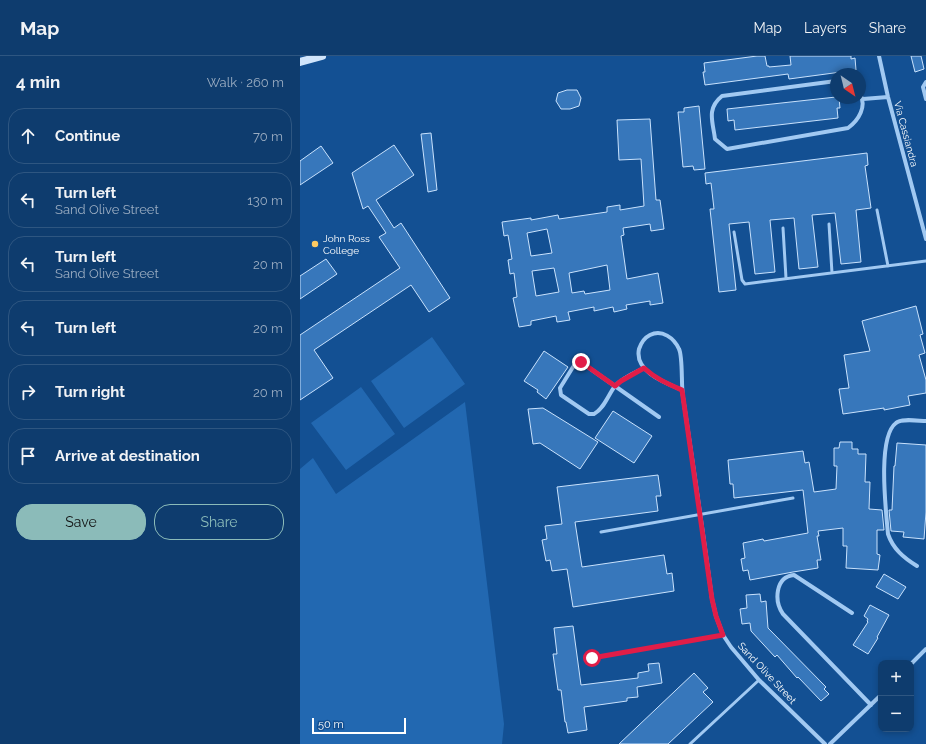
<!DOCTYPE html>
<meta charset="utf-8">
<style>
:root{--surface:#0e3c6e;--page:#174373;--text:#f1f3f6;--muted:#9badc2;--line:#2e5681;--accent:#8bbbb9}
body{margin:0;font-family:Raleway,sans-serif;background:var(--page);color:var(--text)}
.controls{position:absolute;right:12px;bottom:12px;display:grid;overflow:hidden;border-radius:8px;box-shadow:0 2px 6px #0003}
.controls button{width:36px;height:36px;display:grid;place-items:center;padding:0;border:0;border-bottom:1px solid var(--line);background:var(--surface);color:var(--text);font:20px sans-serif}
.compass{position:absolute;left:530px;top:12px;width:36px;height:36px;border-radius:50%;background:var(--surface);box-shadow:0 2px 6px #0003;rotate:145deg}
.scale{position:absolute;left:12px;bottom:10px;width:94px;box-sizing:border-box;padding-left:4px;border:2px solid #fff;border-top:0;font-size:11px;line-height:14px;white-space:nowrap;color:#fff;-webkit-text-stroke:3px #135093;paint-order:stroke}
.stop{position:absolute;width:12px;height:12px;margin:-9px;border:3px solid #e11d48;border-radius:50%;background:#fff}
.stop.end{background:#e11d48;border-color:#fff;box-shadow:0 1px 4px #0008}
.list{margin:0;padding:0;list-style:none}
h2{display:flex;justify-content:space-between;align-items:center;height:52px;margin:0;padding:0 16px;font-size:17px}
h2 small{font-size:13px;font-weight:400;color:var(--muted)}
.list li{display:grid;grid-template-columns:26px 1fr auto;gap:12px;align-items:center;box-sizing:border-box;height:56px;margin:0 8px 8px;padding:0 8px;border:1px solid var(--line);border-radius:16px}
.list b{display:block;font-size:15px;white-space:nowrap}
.list p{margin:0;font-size:13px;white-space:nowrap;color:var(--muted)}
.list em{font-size:13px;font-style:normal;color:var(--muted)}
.actions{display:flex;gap:8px;padding:12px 16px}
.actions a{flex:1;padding:9px 0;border:1px solid var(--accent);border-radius:16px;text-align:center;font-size:14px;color:var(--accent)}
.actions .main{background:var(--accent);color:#111}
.icon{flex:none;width:22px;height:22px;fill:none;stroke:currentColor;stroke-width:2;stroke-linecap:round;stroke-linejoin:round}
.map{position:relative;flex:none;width:626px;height:688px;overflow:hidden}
header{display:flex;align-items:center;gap:24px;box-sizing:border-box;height:56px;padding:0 20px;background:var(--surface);border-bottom:1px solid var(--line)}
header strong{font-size:19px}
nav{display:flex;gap:22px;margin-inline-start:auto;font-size:14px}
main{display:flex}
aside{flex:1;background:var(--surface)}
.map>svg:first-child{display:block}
.green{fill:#2268b1}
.building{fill:#3777bb;stroke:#c9e2fd;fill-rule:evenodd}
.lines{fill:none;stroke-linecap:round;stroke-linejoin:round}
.lane{stroke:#a1c9f2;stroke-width:3}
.street{stroke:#a1c9f2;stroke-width:4}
.secondary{stroke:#d0e5fc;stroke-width:8}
.route{stroke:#e11d48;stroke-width:5}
.poi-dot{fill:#ffcb62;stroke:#135093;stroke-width:1.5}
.labels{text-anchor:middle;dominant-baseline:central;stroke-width:3.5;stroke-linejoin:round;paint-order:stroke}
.street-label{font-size:10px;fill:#fff;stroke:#135093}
.poi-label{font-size:10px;fill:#fff;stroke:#135093;text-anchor:start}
</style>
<header>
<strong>Map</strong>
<nav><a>Map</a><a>Layers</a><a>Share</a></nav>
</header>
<main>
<aside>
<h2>4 min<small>Walk · 260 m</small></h2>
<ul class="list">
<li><svg class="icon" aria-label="ahead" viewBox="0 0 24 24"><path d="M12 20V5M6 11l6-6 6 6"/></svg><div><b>Continue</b></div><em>70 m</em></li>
<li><svg class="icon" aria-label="left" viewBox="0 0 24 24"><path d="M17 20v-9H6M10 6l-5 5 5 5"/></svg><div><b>Turn left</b><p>Sand Olive Street</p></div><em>130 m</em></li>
<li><svg class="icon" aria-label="left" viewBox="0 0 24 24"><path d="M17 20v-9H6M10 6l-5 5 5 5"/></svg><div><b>Turn left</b><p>Sand Olive Street</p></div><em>20 m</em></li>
<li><svg class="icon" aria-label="left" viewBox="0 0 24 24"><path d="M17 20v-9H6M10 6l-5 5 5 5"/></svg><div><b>Turn left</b></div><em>20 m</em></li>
<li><svg class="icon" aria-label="right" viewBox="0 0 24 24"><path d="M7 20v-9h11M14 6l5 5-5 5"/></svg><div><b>Turn right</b></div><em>20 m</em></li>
<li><svg class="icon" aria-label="arrive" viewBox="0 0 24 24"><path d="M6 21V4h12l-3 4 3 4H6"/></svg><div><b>Arrive at destination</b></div></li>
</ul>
<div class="actions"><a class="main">Save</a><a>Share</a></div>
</aside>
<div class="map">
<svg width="626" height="688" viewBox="0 0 626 688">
<rect width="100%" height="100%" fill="#135093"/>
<!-- green -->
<path class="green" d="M132,281L165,328L104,372L71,325Z
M61,331L95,378L46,414L11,367Z
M165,346L204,668L202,688H0V413L13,402L36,438Z"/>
<!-- building -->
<path class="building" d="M457,0H465L467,10H469V11L491,9L490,0H551V3L555,2L556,14L489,23L488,18L405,29L403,16H405L404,7Z
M611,0H621L624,13L615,16Z
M267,34H277L281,42L279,50L270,53H261L256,45L258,37Z
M536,41V42H539L540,52H537L538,62L435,74L434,64L428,65L427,53Z
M399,50L405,113L394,114L393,110L383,111L378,56H384V52Z
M350,63L356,144H360L364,173L351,175L350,168L323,172L324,179L321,180L327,223L358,217L363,247L350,249V245L326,249L327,253L314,256L313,251L294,255V251L268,256L270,264L257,266L256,260L231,265V269L219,271L213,242L217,241L214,217L210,218L208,204L212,203L208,179L204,180L202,166L231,162V164L258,159L259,163L307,156V151L320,149V154L344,150L341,103L319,104L317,64ZM247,173L252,197L231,200L227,177ZM307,209L310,234L285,238L284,235L272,237L269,217ZM254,212L259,236L236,240L232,215Z
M131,77L137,134L128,136L121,78Z
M94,89L114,119L76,144L94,172L101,167L150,242L129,256L111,229L14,294L33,322L0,344V279L100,212L79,181L86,177L68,150L63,153L52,117Z
M21,90L33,107L0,129V105Z
M567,97L568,109L565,110L571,152L556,154L561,206L541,208L535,157L512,159L518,211L499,213L494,162L470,164L475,216L455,218L449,166L429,168L436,234L419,236L410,153H414L411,127L406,128L405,117Z
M26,203L37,218L0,243V220Z
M616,250L623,278L620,279L625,297L619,299L626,324V337L608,340L610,349L584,354V352L543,358L539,333L549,332L544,299L570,295L562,265Z
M244,295L268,311L246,343L237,336L238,334L224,325Z
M243,352L298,386L280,413L240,387L233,388L228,353Z
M313,355L352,380L334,407L295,382Z
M540,386H552V393H558V398H566L565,426H570L569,453L582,454L584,474H577V498L580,499L578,514L546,512L547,490H543V472L518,475L519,480H517L521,504H517L518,512L493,516L450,524L448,514L443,515L441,503L445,502L443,487L463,483L464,485L508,477L503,434L434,442L433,428H430L428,404L503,395L505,407L509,406L514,436L536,433L537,410H534V392H539Z
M597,387L626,389V456L624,483L603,481L604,476L591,475L589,454H592L594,410H595Z
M358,419L361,440H356L358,455L275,466L282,511L364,499L367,518L372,517L374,535L273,551L267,513L252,515L250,504L246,505L242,484L247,483L245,470L262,468L257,431Z
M584,518L606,531L598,543L576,531Z
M460,538L461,546L466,545L468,572L526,631L524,633L529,638L521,645L498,621L497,622L477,599L475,601L451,575L450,567L442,568L440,553L447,552L446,539Z
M570,549L589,559L577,581L578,582L568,598L553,589L568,566L567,565L568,563L564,560Z
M273,570L281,629L338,622V617L349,615L348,608L359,607L362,627L337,631L338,641L327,642V645L284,651L287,674L268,677L266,666H265L261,634H258L253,598H257L254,572Z
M394,617L408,632L403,636L413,646L368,688H319Z"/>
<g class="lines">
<!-- lane -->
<path class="lane" d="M577,154L588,210
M529,168L532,217
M483,172L486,222
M434,176L442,224L445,228L626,205
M301,476L493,442
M293,602L423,579
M390,688L459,624"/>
<!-- street -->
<path class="street" d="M579,0L588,41L626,183
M536,25L422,40C406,53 413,66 415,83L427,93L548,72C559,64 567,50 560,38
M626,26L623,31L626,43
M563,43L588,41
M344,312C334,317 322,322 315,330C308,339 304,353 294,358H289L261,339L260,332L273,311L275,308L281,306L285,309L359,361
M382,334C366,327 334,316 339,293C341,287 344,282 350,279C362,273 374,282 379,293C383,301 381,329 383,341C393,408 403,475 412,543L416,560L423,579L431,591L459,624L525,688
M617,510C604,502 593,493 588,478C586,455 577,381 596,367C601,362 619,365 626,365
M552,557L494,519C475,521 474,545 483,558L571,649
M611,608L626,593
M530,688L581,639"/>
<!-- secondary -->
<path class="secondary" d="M0,6L22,0"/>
</g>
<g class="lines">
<!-- route -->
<path class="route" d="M281,306L315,330L321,325L344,312C356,323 368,328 382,334L412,543L416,560L423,579L292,602"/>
</g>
<!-- markers -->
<circle class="poi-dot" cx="15" cy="188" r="4"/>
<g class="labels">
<!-- street labels -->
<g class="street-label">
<text transform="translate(606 78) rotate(75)">Via Cassiandra</text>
<text transform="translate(467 617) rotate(47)">Sand Olive Street</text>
</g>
<!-- poi labels -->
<g class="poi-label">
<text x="23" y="182">John Ross<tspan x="23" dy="12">College</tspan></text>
</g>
</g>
</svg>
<div class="controls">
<button>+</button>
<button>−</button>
</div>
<svg class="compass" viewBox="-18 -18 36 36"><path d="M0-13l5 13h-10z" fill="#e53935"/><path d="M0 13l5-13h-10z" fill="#9badc2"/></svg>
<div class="scale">50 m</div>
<div class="stop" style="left:292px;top:602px"></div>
<div class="stop end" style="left:281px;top:306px"></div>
</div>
</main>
